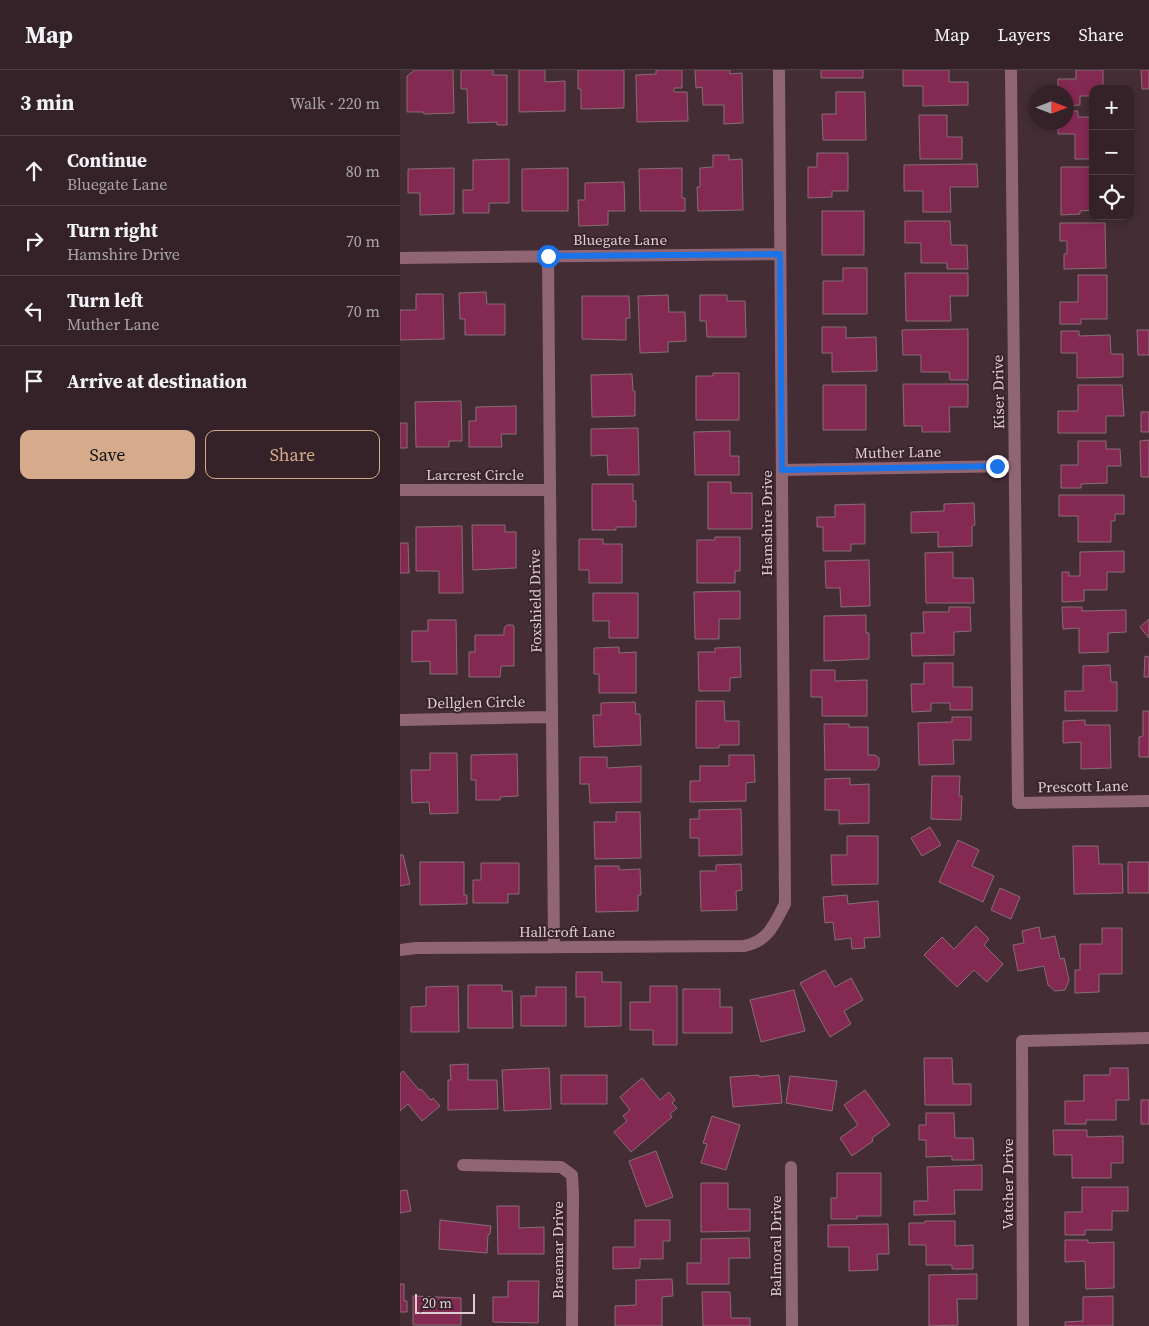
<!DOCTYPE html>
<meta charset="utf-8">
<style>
:root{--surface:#342228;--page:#3c2a30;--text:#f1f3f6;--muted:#a9a4a8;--line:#4e3f45;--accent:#d6ab8b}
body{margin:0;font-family:"Source Serif 4",serif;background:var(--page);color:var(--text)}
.controls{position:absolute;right:15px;top:15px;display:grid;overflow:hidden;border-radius:10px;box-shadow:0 2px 8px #0003}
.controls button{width:45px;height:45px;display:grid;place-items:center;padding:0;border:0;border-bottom:1px solid var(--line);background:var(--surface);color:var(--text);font:25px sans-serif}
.compass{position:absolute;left:629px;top:15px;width:45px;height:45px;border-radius:50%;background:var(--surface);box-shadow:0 2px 8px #0003;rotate:90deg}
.scale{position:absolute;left:15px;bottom:12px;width:60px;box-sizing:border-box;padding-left:5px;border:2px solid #ddcdd2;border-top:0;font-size:14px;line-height:18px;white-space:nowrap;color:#ddcdd2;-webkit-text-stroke:4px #3a232c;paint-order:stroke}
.stop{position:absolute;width:15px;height:15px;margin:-11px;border:4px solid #1a73e8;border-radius:50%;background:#fff}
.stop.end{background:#1a73e8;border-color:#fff;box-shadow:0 1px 5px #0008}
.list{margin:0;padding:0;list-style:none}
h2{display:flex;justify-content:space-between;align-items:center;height:65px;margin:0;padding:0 20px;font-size:21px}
h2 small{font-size:16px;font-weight:400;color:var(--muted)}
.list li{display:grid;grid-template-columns:32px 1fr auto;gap:15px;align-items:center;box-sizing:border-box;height:70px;padding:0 20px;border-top:1px solid var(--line)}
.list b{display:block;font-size:19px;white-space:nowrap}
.list p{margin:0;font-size:16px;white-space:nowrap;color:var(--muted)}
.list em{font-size:16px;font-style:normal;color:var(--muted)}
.actions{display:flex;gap:10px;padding:15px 20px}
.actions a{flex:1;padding:11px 0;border:1px solid var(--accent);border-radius:10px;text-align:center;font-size:18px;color:var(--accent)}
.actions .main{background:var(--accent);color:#111}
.icon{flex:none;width:28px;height:28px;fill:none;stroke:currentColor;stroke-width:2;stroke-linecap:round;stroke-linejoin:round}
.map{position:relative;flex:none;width:749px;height:1256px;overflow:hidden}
header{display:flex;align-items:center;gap:30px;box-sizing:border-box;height:70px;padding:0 25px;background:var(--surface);border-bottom:1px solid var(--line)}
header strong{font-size:24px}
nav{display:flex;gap:28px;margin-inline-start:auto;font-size:18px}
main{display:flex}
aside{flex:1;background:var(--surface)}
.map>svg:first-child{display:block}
.building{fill:#842952;stroke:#886d76}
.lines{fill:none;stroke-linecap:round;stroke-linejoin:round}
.minor{stroke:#906675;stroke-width:12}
.route{stroke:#1a73e8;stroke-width:6}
.labels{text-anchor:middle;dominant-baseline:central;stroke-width:4;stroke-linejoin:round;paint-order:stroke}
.street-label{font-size:15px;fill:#ddcdd2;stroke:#3a232c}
</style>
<header>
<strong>Map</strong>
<nav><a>Map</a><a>Layers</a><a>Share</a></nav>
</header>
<main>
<aside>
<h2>3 min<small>Walk · 220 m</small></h2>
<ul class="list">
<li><svg class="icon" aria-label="ahead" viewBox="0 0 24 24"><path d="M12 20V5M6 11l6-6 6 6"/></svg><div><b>Continue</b><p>Bluegate Lane</p></div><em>80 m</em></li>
<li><svg class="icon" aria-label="right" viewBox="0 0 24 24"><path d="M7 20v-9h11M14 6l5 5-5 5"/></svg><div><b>Turn right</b><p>Hamshire Drive</p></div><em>70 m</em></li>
<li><svg class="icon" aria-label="left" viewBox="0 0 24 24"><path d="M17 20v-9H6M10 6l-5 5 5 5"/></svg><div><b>Turn left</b><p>Muther Lane</p></div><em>70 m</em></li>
<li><svg class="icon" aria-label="arrive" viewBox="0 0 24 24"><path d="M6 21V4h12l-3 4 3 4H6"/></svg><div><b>Arrive at destination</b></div></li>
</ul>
<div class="actions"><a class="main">Save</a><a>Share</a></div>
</aside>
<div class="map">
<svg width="749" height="1256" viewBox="0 0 749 1256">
<rect width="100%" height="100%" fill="#452d36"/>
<!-- building -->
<path class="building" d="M15,0H53L54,43L24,44L23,42H7V6Z
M61,0H93V5H107V55H97V52L68,53L67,19H61Z
M119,0H145V12L165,11V41L119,42Z
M178,0H224V38L181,39V19H178Z
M256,0H282V18H274V22H287L288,51L237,52L236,5L256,4Z
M295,0H330V4L342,3L343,53L324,54V35H303L302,17L296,18Z
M421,0H463V8H421Z
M503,0H549V12H568V35L523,36V16H503Z
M676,0H703V19H693V26H680V35L666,36V22H658V9H676Z
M741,0H749V19H742Z
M436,22H465L466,70H423L422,44H436Z
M666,41H678V47H693V89H675V64H658V52H666Z
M519,45H547V67H562V89H520Z
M417,83H448V121H432V127L408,128V97H417Z
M313,85H329V90L342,89L343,140L298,141L297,117H300V98L313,97Z
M109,89V133H89V143H63V120H73V90Z
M577,94L578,117H550L551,142H523V121H504V95Z
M661,97H693V140L680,141V144L661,145Z
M54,98V144L20,145V123H8V99Z
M168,98V141H122V99Z
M282,98V128H285V141H240L239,99Z
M224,112L225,141H208V155L179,156L178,130H185V113Z
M422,141H464V185H422Z
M505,151H550L551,175H567L568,199H547V193H521V173H505Z
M660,153H705L706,198L664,199V184H667V171H660Z
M443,198H467V244H423V211H443Z
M505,203H568V226H550L551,251H506Z
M678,205H707V249H681V254H660V232H678Z
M86,222L87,234H105V265H65V249H60L59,223Z
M16,224H43L44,269L0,270V240H16Z
M268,225L269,242H285L286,271L268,272V282L240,283L238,226Z
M300,225H327V231H345L346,267H307L306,251H300Z
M182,226H229L230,248H226V270L182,269Z
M422,257H446V268L476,267L477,301L432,302V283H422Z
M568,259V310H550L549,302H521V285H503L502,260Z
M737,260H749V285H738Z
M661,261H679V266L710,265L711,284H723V307L677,308V283H661Z
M313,303H339V350H296V306H313Z
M232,304L233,321H235V346L192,347L191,305Z
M503,314H568V337H549L550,362H522V356H504Z
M423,315H466V360H423Z
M678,315H722L724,346H706V363H658V341H678Z
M61,331L62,371H49V377H16L15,332Z
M116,336V364H101L102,377H69V351H76V337Z
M741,342H749V362H741Z
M0,353H7V378H0Z
M238,358L239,405H208L207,385L191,386V359Z
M330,361V386H339V405H295L294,362Z
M749,370V407H741L740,371Z
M678,371H706V379H720L721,396H707V413L681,414V418H661V395H678Z
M308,412H331V423H352V459H308Z
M192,414H233V431H236V457H216V460H192Z
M659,425H724V444H715V451H711V472H678V446H659Z
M574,433L575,455L572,456V476L538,477V462L511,463V442L544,441V434Z
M465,434V474H451V481H423V457H417V447H435V435Z
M72,455H105V462H116V498L73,500Z
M62,456L63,523H39V501H16V457Z
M315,467H340V501H335V513H297V470H315Z
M179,469H203V474H222V513H189V500H179Z
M0,473H8L9,503H0Z
M724,481V502H707V520H684V531L662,532V502H669V506H680V482Z
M553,482V508H573L574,533H526L525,483Z
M469,490L470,536L441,537L440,518H426L425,491Z
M340,521V549H319V569H295L294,522Z
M193,523H238V568H209V551H193Z
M549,537H570L571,561L554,562V585L512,586L511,563H524L523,542H549Z
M662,537H682V541L726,540V562L708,563V582L679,583V558L663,559Z
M466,545V563H469V589L424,591V546Z
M749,549V568L740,557Z
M28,550H56L57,604H30V591L12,592V561H28Z
M107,555H113L114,558V596H101L100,607H69V582H75V565H104V558Z
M219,577V583L236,582V623H199V604H194V578Z
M340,577L341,607L330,608V621H299L298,582H315V578Z
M745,586L749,587V607H744Z
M524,593H553V617H572V640H550V633H531V641L512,642L511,614H524Z
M710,595L711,612H717V641H665V621H683V596Z
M411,600H435V611L467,610V646H422V627H411Z
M296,631H324L325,651H339V675H319V678H296Z
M235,632L236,644H240L241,675L194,677L193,645H201V633Z
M743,641H749V687H739V667L743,666Z
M552,647H571V670H553L554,694L519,695L518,653L552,652Z
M685,650V655H710L711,698L681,699V672L663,673V651Z
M424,654H449V657H468V685H475L479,688V696L476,700H425Z
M30,683H57L58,743L30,744L29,732L12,733L11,700H30Z
M117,684L118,726L100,727V730H76V710H71V685Z
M329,685H354L355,712L346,713V731L290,732V711H300V696H329Z
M180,687H207V698L241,696V732L190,733L189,714H180Z
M532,706H560L559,726H562L561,750L531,749Z
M450,708V715L469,714V753L439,754V740H425V709Z
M341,739L342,785L299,786V768H290V749H299V740Z
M216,742H240L241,788L195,789L194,752H216Z
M530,757L541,775L522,786L511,768Z
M447,766H478V814L432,815L431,785H447Z
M558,770L579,780L572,796L594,806L583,832L539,812Z
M673,776H698L699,794H722L723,823L674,824Z
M0,785H3L10,814L0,816Z
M20,792H64V825H67V834L20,835Z
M728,792H749V823H728Z
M81,793H119V824H108V833H73V810H81Z
M341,794L342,820L336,821L337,840L301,841L300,801H316V795Z
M195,796H219V800L240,799L241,825H238V841L196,842Z
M600,818L620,827L611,849L591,840Z
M447,825L448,834L478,831L480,867L464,868L465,878L452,879L451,868L435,870L433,852L425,853L423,827Z
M576,856L589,869L584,875L603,894L587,912L574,900L557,917L524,885L542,867L554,879Z
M639,857L641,869L655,866L660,889L664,888L669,910L665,920L655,921L648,915L644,896L618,901L613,875L624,873L622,861Z
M702,858H722V904H699V922L675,923V900H680V874H702Z
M425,900L435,917L451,908L463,930L444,941L451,954L430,967L400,913Z
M176,902H202V912H221V956L185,957V927H176Z
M68,915H102V921H112L113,958H68Z
M58,916L59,962H11V937L26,936V917Z
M250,916H277V975H253V960H230V932H250Z
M136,917H166V956H121V926H136Z
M283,919H320V937H332V963H283Z
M394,920L405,961L361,972L350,930Z
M524,988H552L553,1014H571V1035H525Z
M68,994V1010H97L98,1039L48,1040V1010H51L50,995Z
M149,998L151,1039L104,1041L102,1000Z
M710,998H728L729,1030H716V1050H686V1054H665V1031H684V1005H710Z
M3,1001L19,1020L21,1019L31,1030L33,1028L40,1036L22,1051L8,1034L0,1041V1004Z
M161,1005H207V1034H161Z
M359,1005V1007L379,1005L382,1033L333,1037L330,1007Z
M390,1006L437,1011L432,1041L386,1033Z
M242,1008L260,1030L269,1022L275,1030L272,1033L277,1038L270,1044L272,1047L231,1082L214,1062L227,1051L223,1046L230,1040L220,1027Z
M465,1020L490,1055L472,1068L473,1071L452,1086L440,1068L458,1055L444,1035Z
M741,1030H749V1054H741Z
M526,1043H554L555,1068H573L574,1090H552V1086L526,1087V1070H519V1055H526Z
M312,1046L340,1055L326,1100L301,1093L307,1074L303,1073Z
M653,1060H687V1067L723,1066V1093H711V1108H672V1085H654Z
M256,1081L273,1127L246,1137L229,1091Z
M582,1095V1120H554L555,1144L514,1145V1131H528L527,1097Z
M437,1103H481V1146H457V1149H431V1128H437Z
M301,1113H328V1139H350V1161L301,1162Z
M682,1117H728V1141H712V1160H685V1165H665V1142H682Z
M7,1120L11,1141L0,1143V1121Z
M97,1136H119V1158L144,1157V1184H98Z
M40,1150L91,1156L90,1164L88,1165L87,1183L39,1179Z
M235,1150H270V1171H263V1189H240V1198L213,1199V1177H235Z
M525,1151H555V1176L573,1175V1199H552V1195H526V1175H509V1153H525Z
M488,1154L489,1184H477L478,1200L449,1201V1177H428V1155Z
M349,1168L350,1188H329V1214H287V1193H301V1169Z
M665,1170H688V1173L714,1172V1218L686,1219L685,1191L665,1192Z
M577,1204V1229H557L558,1255L529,1256V1205Z
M272,1209L273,1226L262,1227V1256H215V1236L236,1235V1210Z
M108,1211H139L138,1253L93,1252V1227H108Z
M0,1214H4V1231H7V1242H0Z
M302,1222H330L331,1248H350V1256H303Z
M13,1226L61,1228V1255H13Z
M713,1226V1256H665V1252L683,1251V1227Z"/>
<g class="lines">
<!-- minor -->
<path class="minor" d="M611,0L618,733L749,731
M148,186L154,877
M0,188L380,184
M382,400L615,396
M0,420H150
M0,650L152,647
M0,880L16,878L344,876C369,871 374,854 385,834L379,0
M63,1095L161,1097L172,1105L173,1124L172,1256
M391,1097L392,1256
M623,1256L622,971L749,968"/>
</g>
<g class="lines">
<!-- route -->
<path class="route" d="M148,186L380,184L382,400L597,396"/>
</g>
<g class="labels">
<!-- street labels -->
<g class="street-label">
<text x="220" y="169">Bluegate Lane</text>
<text transform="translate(598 322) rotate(-91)">Kiser Drive</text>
<text transform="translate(498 382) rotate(-1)">Muther Lane</text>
<text x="75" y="404">Larcrest Circle</text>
<text transform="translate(366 453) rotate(-90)">Hamshire Drive</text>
<text transform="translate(135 531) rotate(-91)">Foxshield Drive</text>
<text transform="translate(76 632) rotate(-1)">Dellglen Circle</text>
<text transform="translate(683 716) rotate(-1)">Prescott Lane</text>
<text x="167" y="861">Hallcroft Lane</text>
<text transform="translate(607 1114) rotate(-90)">Vatcher Drive</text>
<text transform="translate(375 1176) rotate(-90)">Balmoral Drive</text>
<text transform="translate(157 1180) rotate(-90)">Braemar Drive</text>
</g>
</g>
</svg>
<div class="controls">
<button>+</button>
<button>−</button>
<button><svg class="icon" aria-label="locate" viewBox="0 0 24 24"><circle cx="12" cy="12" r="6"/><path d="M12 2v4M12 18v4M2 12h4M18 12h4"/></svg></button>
</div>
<svg class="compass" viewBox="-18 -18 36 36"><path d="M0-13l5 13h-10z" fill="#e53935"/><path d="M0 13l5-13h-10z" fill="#a9a4a8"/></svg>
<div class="scale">20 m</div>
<div class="stop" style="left:148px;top:186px"></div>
<div class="stop end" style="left:597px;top:396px"></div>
</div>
</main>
